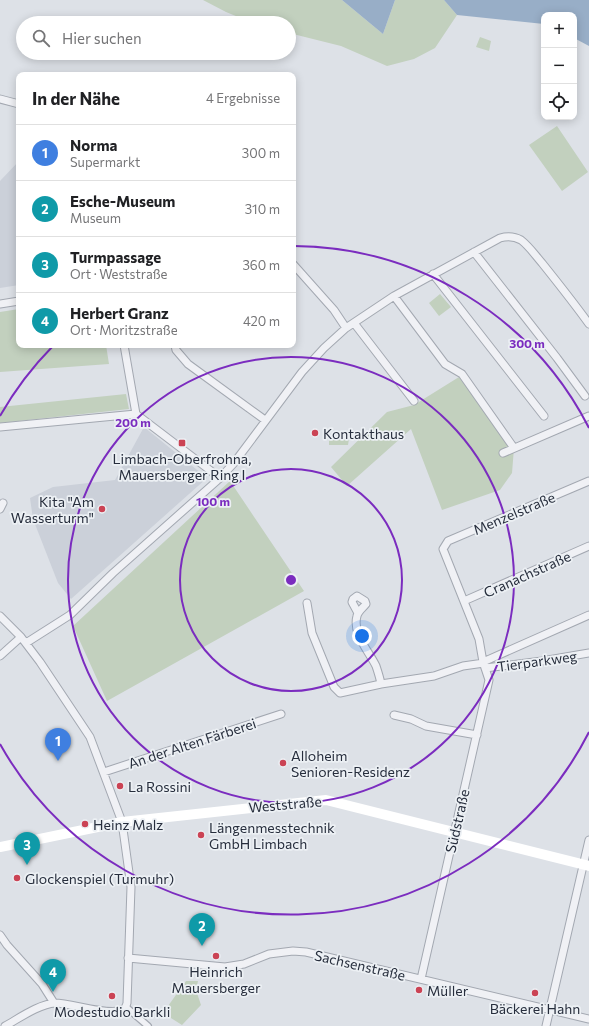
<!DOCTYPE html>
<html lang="de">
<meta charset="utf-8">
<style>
:root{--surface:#fff;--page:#f6f6f6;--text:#202124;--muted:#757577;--line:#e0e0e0;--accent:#cb4354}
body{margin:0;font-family:Commissioner,sans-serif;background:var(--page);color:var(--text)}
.controls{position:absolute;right:12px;top:12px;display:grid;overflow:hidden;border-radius:8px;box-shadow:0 2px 10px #0003}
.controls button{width:36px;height:36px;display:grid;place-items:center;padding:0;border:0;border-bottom:1px solid var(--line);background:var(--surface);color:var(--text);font:20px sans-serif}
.you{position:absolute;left:362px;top:636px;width:14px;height:14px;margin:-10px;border:3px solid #fff;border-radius:50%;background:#1a73e8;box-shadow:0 0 0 6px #1a73e833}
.badge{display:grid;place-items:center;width:26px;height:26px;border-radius:50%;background:var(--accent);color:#fff;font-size:13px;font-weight:700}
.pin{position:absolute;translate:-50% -33px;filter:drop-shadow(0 1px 2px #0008)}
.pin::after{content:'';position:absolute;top:21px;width:14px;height:12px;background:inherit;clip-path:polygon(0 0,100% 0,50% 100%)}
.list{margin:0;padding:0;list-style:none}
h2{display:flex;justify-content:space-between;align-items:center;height:52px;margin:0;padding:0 16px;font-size:17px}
h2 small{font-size:13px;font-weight:400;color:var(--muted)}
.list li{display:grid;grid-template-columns:26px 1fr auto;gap:12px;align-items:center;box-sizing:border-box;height:56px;padding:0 16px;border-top:1px solid var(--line)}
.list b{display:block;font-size:15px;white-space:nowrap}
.list p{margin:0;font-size:13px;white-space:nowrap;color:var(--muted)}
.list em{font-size:13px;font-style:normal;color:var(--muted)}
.icon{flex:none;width:22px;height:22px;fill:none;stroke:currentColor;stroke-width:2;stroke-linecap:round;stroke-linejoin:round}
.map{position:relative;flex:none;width:589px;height:1026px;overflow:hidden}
.search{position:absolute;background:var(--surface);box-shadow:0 2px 10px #0003;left:16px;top:16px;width:280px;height:44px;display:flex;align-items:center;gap:10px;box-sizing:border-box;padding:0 14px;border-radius:22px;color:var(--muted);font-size:15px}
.panel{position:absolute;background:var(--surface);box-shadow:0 2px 10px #0003;left:16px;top:72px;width:280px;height:276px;border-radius:8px}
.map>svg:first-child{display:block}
.built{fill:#cbd0d9}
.green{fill:#c2d0be}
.water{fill:#98aec7}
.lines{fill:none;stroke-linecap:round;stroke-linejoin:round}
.pedestrian-casing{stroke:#a3a8b1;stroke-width:8}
.minor-casing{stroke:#a3a8b1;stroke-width:9}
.pedestrian{stroke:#f0f1f5;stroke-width:5.5}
.minor{stroke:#f0f1f5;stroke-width:7}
.secondary{stroke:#fff;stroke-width:10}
.ring{fill:none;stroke:#7b2cbf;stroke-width:2}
.poi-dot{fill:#cb4354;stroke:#ecf0f4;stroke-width:1.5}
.labels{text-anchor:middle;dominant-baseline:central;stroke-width:3.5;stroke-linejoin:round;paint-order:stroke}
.poi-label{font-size:14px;fill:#272e3d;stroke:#ecf0f4;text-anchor:start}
.street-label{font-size:14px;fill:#272e3d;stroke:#ecf0f4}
.centre{fill:#7b2cbf;stroke:#ecf0f4;stroke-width:2}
.ring-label{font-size:12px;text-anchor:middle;font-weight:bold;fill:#7b2cbf;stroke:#ecf0f4;stroke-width:3.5;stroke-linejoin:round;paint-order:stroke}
</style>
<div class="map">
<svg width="589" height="1026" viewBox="0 0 589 1026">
<rect width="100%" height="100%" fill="#dde1e7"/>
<!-- built -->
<path class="built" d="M19,161V285L0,288V181Z
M144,427L207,478L71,599L58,583L33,519L30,498L53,487L115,480Z"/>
<!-- green -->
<path class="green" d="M203,0H342L383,34L395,0H444L457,15L435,48L414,59L387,66L341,46L289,33V23H253L226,12Z
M480,37L491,41L489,51L476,47Z
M557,126L588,172L562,191L529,145Z
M440,294L451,307L439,316L429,303Z
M19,309V345H106L109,364L0,372V312Z
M459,377L514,448L512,473L500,490L442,510L411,429L347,486L331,467L387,412L414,405Z
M126,394L129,409L0,423V407Z
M329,438L349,439L348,445H329Z
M230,481L304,591L107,701L73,626Z
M186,981H198L196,990L201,1005L182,1025L163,1013Z"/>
<!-- water -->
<path class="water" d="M343,0H395L383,34L342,0Z
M444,0H589V46L574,38V15H544V24L457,15Z"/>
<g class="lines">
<!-- pedestrian casing -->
<g class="pedestrian-casing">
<path id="pedestrian" d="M126,1007L148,1026"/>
</g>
<!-- minor casing -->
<g class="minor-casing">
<path id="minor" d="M0,99L19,104
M474,252L557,358L585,396
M293,264L334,310L346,328
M433,274L544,416
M394,296L445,364L462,374L514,448
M0,304L19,301
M354,323L414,401
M124,345L136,414L211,471L219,479
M175,345L176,350L188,364L265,420
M0,427L136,414
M503,453L589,416
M0,509L3,503
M464,601L589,546
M307,603L312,633L334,687L340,693L381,684
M358,613L352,602L353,599L357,596L365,601L366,604C363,608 358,611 357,616C352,634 369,651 376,666C378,672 380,678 381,684L434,676L463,666L484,663
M0,616L21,637L40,662L90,737L122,822L131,887L127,1003C126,1007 125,1009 121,1010C108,1016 71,1003 55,1003C39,1004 18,1019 5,1026
M26,643L70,615L113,573L219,479L234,463L302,372L324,348L346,328L394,296L500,238C507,236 514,236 521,240C529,246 535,255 542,263C558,283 574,303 589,324
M0,656L21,637
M483,662L589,615
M485,668L542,661L589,653
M394,715L411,719L426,726L477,735
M104,772L281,714
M0,935L7,945L42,984L54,1003
M128,958L225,967L244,964L269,954L293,951L306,952L589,1019
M421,979L489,680L483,662L479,639L443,549L448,541L589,481
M546,1026L589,840"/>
</g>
<!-- pedestrian -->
<use href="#pedestrian" class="pedestrian"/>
<!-- minor -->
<use href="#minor" class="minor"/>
<!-- secondary -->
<path class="secondary" d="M0,847L122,822L326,800L589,866"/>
</g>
<!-- distance rings -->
<g class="ring">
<circle cx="291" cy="580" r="111"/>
<circle cx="291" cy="580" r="223"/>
<path d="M589 732A334 334 0 0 1 0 744M0 416A334 334 0 0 1 53 346M294 246A334 334 0 0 1 589 428"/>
</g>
<!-- markers -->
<g class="poi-dot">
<circle cx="315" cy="433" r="4"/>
<rect x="178" y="439" width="8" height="8" rx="2"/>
<circle cx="102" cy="509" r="4"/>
<circle cx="283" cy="763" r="4"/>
<circle cx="120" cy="786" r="4"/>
<circle cx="85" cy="824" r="4"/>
<circle cx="201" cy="835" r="4"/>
<circle cx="17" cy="878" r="4"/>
<circle cx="216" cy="956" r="4"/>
<circle cx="419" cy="990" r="4"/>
<circle cx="535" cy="993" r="4"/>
<circle cx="112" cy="996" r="4"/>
</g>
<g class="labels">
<!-- poi labels -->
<g class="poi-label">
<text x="323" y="433">Kontakthaus</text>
<text x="182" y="458" text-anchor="middle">Limbach-Oberfrohna,<tspan x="182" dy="16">Mauersberger Ring I</tspan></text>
<text x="94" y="501" text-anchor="end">Kita "Am<tspan x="94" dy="16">Wasserturm"</tspan></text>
<text x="291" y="755">Alloheim<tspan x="291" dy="16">Senioren-Residenz</tspan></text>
<text x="128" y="786">La Rossini</text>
<text x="93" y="824">Heinz Malz</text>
<text x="209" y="827">Längenmesstechnik<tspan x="209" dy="16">GmbH Limbach</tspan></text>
<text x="25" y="878">Glockenspiel (Turmuhr)</text>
<text x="216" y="971" text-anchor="middle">Heinrich<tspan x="216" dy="16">Mauersberger</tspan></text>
<text x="427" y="990">Müller</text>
<text x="535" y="1008" text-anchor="middle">Bäckerei Hahn</text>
<text x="112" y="1011" text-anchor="middle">Modestudio Barkli</text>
</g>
<!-- street labels -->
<g class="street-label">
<text transform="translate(514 513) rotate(-23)">Menzelstraße</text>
<text transform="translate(527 574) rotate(-24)">Cranachstraße</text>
<text transform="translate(537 661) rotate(-8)">Tierparkweg</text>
<text transform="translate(192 743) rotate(-18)">An der Alten Färberei</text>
<text transform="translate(285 804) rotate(-5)">Weststraße</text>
<text transform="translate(457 821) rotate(-77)">Südstraße</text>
<text transform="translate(360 965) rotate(13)">Sachsenstraße</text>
</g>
</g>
<circle cx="291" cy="580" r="6" class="centre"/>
<g class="ring-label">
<text x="527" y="348">300 m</text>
<text x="133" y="427">200 m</text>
<text x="213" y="506">100 m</text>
</g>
</svg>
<div class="controls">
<button>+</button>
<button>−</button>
<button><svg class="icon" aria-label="locate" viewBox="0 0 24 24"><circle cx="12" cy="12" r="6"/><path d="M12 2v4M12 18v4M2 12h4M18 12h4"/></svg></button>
</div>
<div class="you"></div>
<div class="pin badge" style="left:58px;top:761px;background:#3f7fe0">1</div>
<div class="pin badge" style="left:202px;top:946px;background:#0f9aa8">2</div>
<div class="pin badge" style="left:27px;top:865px;background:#0f9aa8">3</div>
<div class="pin badge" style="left:53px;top:992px;background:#0f9aa8">4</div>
<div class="search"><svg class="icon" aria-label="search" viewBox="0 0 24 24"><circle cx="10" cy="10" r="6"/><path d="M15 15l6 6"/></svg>Hier suchen</div>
<section class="panel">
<h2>In der Nähe<small>4 Ergebnisse</small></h2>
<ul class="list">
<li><span class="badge" style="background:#3f7fe0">1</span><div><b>Norma</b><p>Supermarkt</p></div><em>300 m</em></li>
<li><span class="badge" style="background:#0f9aa8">2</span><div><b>Esche-Museum</b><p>Museum</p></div><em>310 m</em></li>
<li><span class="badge" style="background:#0f9aa8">3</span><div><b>Turmpassage</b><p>Ort · Weststraße</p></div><em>360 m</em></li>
<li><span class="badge" style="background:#0f9aa8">4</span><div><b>Herbert Granz</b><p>Ort · Moritzstraße</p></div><em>420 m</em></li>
</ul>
</section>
</div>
